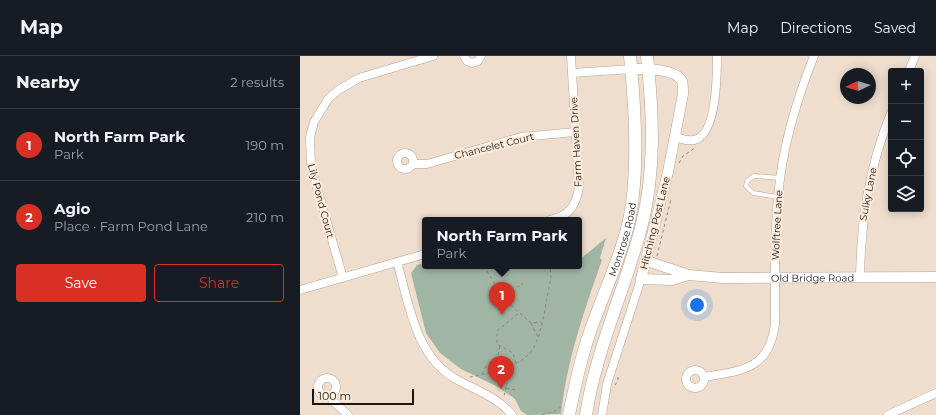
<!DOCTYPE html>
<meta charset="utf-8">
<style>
:root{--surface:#171b24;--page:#20242c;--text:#f1f3f6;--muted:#9ea1a6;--line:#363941;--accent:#d93025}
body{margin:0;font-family:Montserrat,sans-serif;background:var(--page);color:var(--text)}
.controls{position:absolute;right:12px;top:12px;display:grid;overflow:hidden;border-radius:4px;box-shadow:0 2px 10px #0003}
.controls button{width:36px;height:36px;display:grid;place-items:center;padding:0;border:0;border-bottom:1px solid var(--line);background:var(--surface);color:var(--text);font:20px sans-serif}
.compass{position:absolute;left:540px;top:12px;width:36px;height:36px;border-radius:50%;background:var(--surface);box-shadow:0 2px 10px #0003;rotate:266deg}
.scale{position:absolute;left:12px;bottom:10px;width:102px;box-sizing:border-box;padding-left:4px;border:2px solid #1c1610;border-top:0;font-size:11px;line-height:14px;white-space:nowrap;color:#1c1610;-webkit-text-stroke:3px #fcebda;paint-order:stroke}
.you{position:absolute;left:397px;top:249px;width:14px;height:14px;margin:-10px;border:3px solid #fff;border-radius:50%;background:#1a73e8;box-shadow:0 0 0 6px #1a73e833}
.badge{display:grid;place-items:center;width:26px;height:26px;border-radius:50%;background:var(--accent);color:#fff;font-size:13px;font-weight:700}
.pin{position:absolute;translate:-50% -33px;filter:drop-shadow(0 1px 2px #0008)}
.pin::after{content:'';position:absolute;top:21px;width:14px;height:12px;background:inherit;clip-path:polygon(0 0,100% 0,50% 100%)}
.popup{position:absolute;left:122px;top:161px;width:160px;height:52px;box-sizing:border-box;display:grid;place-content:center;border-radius:4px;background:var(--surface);filter:drop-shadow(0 1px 3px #0005);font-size:13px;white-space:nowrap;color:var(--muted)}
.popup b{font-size:15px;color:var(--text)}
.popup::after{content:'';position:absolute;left:50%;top:100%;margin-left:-8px;border:8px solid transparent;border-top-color:var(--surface)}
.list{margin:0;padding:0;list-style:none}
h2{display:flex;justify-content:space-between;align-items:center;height:52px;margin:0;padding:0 16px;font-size:17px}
h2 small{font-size:13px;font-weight:400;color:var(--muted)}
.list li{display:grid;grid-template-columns:26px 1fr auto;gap:12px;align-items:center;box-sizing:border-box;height:72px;padding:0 16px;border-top:1px solid var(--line)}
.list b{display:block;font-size:15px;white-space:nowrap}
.list p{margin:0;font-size:13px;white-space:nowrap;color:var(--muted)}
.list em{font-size:13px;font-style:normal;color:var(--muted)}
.actions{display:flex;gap:8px;padding:12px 16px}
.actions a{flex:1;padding:9px 0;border:1px solid var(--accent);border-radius:4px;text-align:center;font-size:14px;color:var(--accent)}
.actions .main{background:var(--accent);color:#fff}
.icon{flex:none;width:22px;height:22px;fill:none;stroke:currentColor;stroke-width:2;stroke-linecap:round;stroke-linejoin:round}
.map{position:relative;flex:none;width:636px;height:359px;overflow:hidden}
header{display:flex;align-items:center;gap:24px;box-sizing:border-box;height:56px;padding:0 20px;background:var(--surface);border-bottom:1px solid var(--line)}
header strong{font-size:19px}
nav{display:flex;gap:22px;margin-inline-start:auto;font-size:14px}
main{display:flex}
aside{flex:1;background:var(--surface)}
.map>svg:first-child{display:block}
.green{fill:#a1b5a4}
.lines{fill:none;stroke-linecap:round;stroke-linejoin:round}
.service-casing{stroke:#b4a394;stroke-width:5}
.minor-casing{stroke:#b4a394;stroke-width:9}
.tertiary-casing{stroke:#b4a394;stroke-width:11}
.primary-casing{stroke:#b4a394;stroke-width:13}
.path{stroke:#908478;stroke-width:1;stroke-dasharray:3 3;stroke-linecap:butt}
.service{stroke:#fff;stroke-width:4}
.minor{stroke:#fff;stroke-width:8}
.tertiary{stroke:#fff;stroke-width:10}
.primary{stroke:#fff;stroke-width:12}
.labels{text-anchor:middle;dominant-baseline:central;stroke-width:4;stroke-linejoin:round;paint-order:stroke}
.street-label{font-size:10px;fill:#1c1610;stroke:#fcebda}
</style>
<header>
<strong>Map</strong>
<nav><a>Map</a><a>Directions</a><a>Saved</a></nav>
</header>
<main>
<aside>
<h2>Nearby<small>2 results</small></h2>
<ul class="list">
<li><span class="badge">1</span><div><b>North Farm Park</b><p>Park</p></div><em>190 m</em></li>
<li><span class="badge">2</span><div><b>Agio</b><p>Place · Farm Pond Lane</p></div><em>210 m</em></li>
</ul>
<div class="actions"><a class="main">Save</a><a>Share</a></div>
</aside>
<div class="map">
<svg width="636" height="359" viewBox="0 0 636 359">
<rect width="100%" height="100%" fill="#efdecd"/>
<!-- green -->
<path class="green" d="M306,182L300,202L302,204C284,255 267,304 261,358L227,359L221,355L215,343L198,331L161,313L140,297L126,277L111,217L117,209L125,207V210H279V204Z"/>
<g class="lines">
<!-- service casing -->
<g class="service-casing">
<path id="service" d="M478,141L453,137L446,130L447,125L454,120L480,122"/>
</g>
<!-- minor casing -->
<g class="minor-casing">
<path id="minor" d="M164,0L167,5L172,7L178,5L181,0
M609,15L615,0
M272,17L332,13
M376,81C381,83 389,85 394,84C417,80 417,18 417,0
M97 105a8 8 0 1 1 16 0a8 8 0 1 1-16 0Z
M113,108H127L221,81L275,76
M250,164C269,160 276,150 279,131L271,0
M97,206C109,247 115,300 156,323C175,334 198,341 212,359
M43,222L11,111L10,81L14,66L28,43L37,35L59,22L133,0
M560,222C561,164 569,111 591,57
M0,234L125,198
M386 323a9 9 0 1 1 18 0a9 9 0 1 1-18 0Z
M404,321C443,314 469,314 475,268C475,226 474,183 478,141C482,93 496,45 514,0
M18 331a9 9 0 1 1 18 0a9 9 0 1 1-18 0Z
M30,339L33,345L48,359
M302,359L307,328L341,223
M588,359L636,337"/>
</g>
<!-- tertiary casing -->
<g class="tertiary-casing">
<g id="tertiary">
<path d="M332,13C344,13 375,12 382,25C383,28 383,34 383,38L368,116L341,223L372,224L389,219"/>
<path id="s1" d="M347,205L389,219L423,222L636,221"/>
</g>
</g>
<!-- primary casing -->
<g class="primary-casing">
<g id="primary">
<path id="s2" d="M269,359C274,334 279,309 287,285C299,247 317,211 327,173C340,123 335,52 330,0"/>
<path d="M286,359C296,293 324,236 341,172C356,116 353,57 347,0"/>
</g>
</g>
<!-- path -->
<path class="path" d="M379,107L383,100L395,92
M357,200L371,143
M184,210L203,242L231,267L241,266
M203,242L213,232L222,229V227
M231,267L238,281
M198,299L200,290
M216,307L213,297L197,288V275L220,256
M196,309L206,332L204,340
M211,309L206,332L216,334
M182,318L187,308
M170,321C191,317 220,312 233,293C242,279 247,239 251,222L250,210
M315,329L318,325V319
M242,359L255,355L261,351"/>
<!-- service -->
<use href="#service" class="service"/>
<!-- minor -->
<use href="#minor" class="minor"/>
<!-- tertiary -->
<use href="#tertiary" class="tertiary"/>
<!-- primary -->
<use href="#primary" class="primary"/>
</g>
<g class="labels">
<!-- street labels -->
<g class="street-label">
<text transform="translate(276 86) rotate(-93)">Farm Haven Drive</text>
<text transform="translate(194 90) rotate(-14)">Chancelet Court</text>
<text transform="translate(568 138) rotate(-79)">Sulky Lane</text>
<text transform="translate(21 145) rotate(75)">Lily Pond Court</text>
<text transform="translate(355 167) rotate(-76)">Hitching Post Lane</text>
<text transform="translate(477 169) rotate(-87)">Wolftree Lane</text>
<text stroke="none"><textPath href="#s2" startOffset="184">Montrose Road</textPath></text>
<text stroke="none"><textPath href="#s1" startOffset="168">Old Bridge Road</textPath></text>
</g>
</g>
</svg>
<div class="controls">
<button>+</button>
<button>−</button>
<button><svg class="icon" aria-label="locate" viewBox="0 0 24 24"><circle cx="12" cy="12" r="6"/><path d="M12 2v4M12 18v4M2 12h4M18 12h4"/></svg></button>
<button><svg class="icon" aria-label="layers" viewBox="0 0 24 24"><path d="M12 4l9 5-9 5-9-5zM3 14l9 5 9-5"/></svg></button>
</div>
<svg class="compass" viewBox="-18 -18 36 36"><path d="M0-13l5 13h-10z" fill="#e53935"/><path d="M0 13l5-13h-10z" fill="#9ea1a6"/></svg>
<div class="scale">100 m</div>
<div class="you"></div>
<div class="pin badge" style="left:202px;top:259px">1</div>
<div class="popup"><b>North Farm Park</b>Park</div>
<div class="pin badge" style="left:201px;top:333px">2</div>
</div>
</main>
